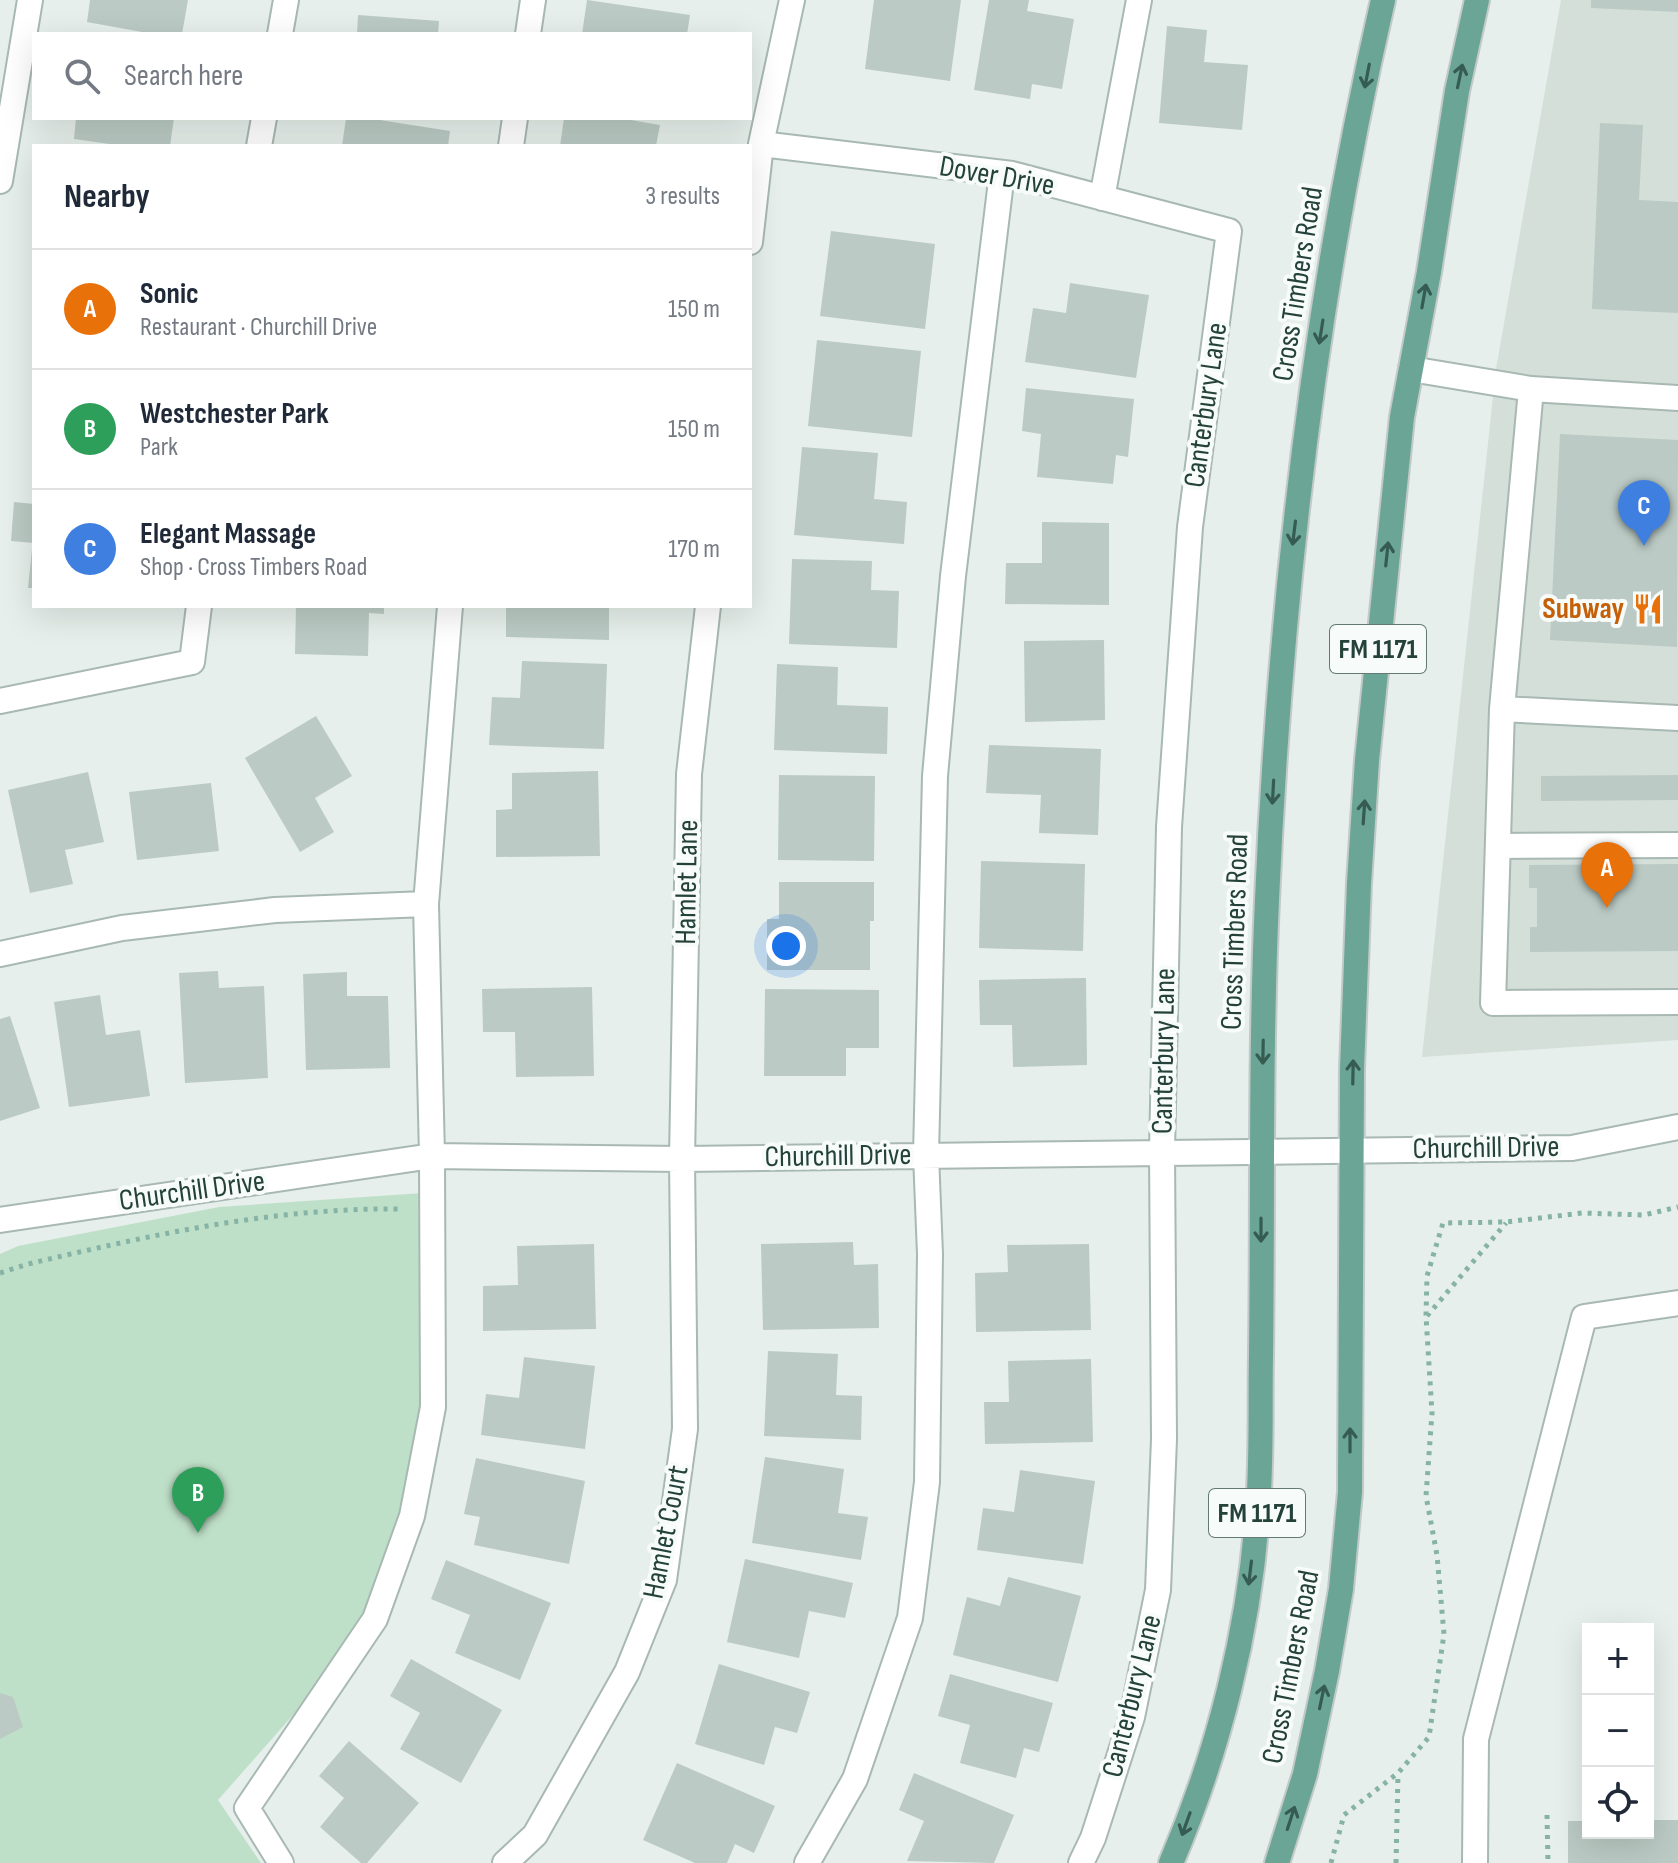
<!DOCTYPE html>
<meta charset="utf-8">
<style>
:root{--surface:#fff;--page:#f6f6f7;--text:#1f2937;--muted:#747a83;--line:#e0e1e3;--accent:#7f5249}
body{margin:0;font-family:"Sofia Sans Condensed",sans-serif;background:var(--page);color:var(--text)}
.controls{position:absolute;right:24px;bottom:24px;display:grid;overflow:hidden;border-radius:0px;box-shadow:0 8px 32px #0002}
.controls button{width:72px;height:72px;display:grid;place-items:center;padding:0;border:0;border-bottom:2px solid var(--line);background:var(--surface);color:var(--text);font:40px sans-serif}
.you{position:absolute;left:786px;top:946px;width:28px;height:28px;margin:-20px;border:6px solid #fff;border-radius:50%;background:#1a73e8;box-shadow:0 0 0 12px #1a73e833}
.badge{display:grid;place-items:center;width:52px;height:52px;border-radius:50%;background:var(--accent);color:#fff;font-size:26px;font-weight:700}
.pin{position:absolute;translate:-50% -66px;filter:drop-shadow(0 2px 4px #0008)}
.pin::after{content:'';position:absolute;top:42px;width:28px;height:24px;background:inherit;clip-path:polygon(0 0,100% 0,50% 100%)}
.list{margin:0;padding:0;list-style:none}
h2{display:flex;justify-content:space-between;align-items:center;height:104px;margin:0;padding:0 32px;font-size:34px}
h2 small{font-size:26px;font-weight:400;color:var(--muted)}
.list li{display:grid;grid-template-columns:52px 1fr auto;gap:24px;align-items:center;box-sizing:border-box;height:120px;padding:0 32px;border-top:2px solid var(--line)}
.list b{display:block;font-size:30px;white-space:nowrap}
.list p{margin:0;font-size:26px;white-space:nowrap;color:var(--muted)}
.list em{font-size:26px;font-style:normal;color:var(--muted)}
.icon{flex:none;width:44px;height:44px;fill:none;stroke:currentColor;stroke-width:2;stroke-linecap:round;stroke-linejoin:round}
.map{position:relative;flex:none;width:1678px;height:1863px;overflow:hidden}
.search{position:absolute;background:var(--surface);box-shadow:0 8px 32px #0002;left:32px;top:32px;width:720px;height:88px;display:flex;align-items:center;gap:20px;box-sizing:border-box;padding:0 28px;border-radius:0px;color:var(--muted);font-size:30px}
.panel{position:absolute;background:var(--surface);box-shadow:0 8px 32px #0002;left:32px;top:144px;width:720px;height:464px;border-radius:0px}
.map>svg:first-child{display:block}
.built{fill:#d4dfda}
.green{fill:#bfe0c8}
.building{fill:#bbcac4}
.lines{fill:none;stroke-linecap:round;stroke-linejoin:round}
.minor-casing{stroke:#a8b8b2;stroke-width:28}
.major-casing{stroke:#c2cac8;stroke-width:28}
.path{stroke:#86b3a5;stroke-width:5;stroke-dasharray:4 6;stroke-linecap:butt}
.minor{stroke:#fff;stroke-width:24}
.major{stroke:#6aa596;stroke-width:24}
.oneway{stroke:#365b51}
.labels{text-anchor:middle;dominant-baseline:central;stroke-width:8;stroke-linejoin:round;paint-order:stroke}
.shield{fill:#f7fbf9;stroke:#637a73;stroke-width:2}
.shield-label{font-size:28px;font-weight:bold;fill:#24423a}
.street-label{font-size:30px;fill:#24423a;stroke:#f7fbf9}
.food-label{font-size:30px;font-weight:bold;fill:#c56008;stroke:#f7fbf9;text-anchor:end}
</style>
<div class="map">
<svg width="1678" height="1863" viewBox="0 0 1678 1863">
<rect width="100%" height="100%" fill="#e6efeb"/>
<!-- built -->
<path class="built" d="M1561,0H1678V1040L1422,1057L1496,369Z"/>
<!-- green -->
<path class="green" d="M423,1193L421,1420L406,1497L385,1568L352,1637L315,1690L218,1800L261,1863H0V1254L18,1246L219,1207Z"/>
<!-- building -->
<path class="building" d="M90,0H188L182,34H153L87,22Z
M587,0L690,15L687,34H582Z
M874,0H961L950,81L865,69Z
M989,0H1029L1027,11L1074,19L1062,89L1032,84L1030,99L974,90Z
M1591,0H1678V12L1591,8Z
M358,15L439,21L438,34H357Z
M1167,26L1207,30L1204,62L1248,65L1242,130L1159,123Z
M76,118H174L170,146H124L74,139Z
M346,118H367L450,131L448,146H342Z
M564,118H619L660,125L656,146H560Z
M1600,123L1643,125L1639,200L1678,202V313L1592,309Z
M831,231L935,244L925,329L820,316Z
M1070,283L1149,295L1136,378L1025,362L1033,308L1066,313Z
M817,340L921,351L912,437L808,426Z
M1026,388L1134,399L1128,457L1116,455L1113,484L1037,477L1041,434L1022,431Z
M1560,434L1678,440L1677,647L1550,640Z
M802,447L878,453L874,499L907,502L904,544L794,535Z
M14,502L34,504V543L11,541Z
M1042,522L1109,523V605L1005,604L1006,563H1042Z
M32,549H34V588H28Z
M792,559L872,561L871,590L899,591L897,648L789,644Z
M296,606H384V614L369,613L368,656L295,654Z
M506,606H609V640L506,637Z
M1104,640L1105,720L1025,722L1024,641Z
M522,661L607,664L604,749L489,745L492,697L520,698Z
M777,664L838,667L837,705L888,707L887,754L774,750Z
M316,716L352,776L315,798L334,832L300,852L245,758Z
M989,745L1101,749L1098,835L1039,833L1041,795L986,793Z
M598,771L600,856L496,857V810L512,809V773Z
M88,772L104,842L65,850L73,884L30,893L8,790Z
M779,775L875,776L874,861L778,860Z
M1678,775V800L1541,801V776Z
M211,783L219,851L137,860L129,792Z
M981,861L1085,864L1083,951L979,948Z
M1678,864V951L1530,952V927H1537V888H1529V865Z
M779,882H874V921H870V970H767V919H779Z
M218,971L219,988L264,986L268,1078L185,1083L179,973Z
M347,972V996H388L390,1068L306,1070L303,974Z
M1086,978L1087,1065L1013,1067L1012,1025H980L979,980Z
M592,987L594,1076L516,1077L515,1032H483L482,989Z
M765,989L879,990V1048H846V1076H764Z
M100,995L106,1035L140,1030L150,1096L69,1107L54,1002Z
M10,1016L40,1108L0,1121V1019Z
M853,1242L854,1265L878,1264L879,1328L763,1330L761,1244Z
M594,1244L596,1329L483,1331V1286L518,1285L517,1246Z
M1089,1244L1091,1330L976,1332L975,1273L1008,1272L1007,1245Z
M768,1351L838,1354L836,1395L862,1396L861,1440L764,1436Z
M524,1357L595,1366L585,1449L481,1435L486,1394L519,1398Z
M1091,1359L1093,1442L985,1444L984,1402H1009L1008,1361Z
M765,1457L844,1469L838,1513L868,1517L861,1560L752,1543Z
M476,1458L585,1481L569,1564L474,1545L480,1517L464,1514Z
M1020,1470L1095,1481L1083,1564L977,1550L983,1508L1014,1512Z
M745,1559L853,1583L845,1618L809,1611L799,1658L727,1642Z
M446,1560L551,1603L520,1680L455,1653L470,1615L431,1599Z
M1008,1577L1081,1596L1058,1682L953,1655L967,1597L1000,1606Z
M411,1659L502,1710L461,1783L400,1749L420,1713L390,1696Z
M719,1664L810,1692L797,1733L775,1727L764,1765L695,1744Z
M950,1674L1053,1703L1039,1752L1024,1748L1016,1778L960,1763L970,1725L938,1716Z
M0,1693L13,1697L23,1727L0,1739Z
M349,1741L419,1803L367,1863H361L320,1827L344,1798L319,1776Z
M677,1763L775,1806L754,1853L735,1844L727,1863H695L643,1840Z
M914,1773L1014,1815L994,1863L907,1861L924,1821L899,1810Z
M1648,1820H1678V1863H1568V1821H1588V1833H1648Z"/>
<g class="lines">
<!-- minor casing -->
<g class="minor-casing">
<path id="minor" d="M280,34L286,0
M528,34L533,0
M761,144L1012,174L1229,231L1190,527L1169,827L1162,1151L1164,1439L1158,1590L1132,1717L1093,1838L1081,1863
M259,146L264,118
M511,146L515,118
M0,181L30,0
M1102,198L1139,0
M750,242L761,144L792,0
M1411,369L1531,389L1502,709
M1531,389L1678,398
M0,701L192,662L199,606
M1678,718L1502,709L1493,1003L1678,1002
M1498,846L1678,845
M0,954L122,928L275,910L426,904
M0,1220L432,1156L682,1159L1572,1148L1678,1127
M281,1863L247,1808L375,1619L412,1516L433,1407L432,1156L426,904L450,606
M505,1863L535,1835L627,1672L664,1580L685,1429L682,1159L689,774L708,606
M807,1863L855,1779L910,1618L927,1482L930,1254L926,1155L935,776L953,576L1002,173
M1475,1863L1476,1739L1584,1317L1678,1303"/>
</g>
<!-- major casing -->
<g class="major-casing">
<path id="major" d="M1171,1863C1219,1751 1250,1628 1258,1506C1262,1456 1260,1405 1261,1355C1263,1203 1260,1052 1267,900C1280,598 1315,295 1383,0
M1277,1863L1305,1774L1327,1671L1341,1589L1350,1492L1352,1069L1359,883L1367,760L1402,417L1429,272L1457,91L1477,0"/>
</g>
<!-- path -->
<path class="path" d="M0,1273L28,1264C151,1235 276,1207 403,1209
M1427,1316L1506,1223
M1547,1815L1548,1863
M1331,1863L1344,1815L1398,1773L1429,1737L1444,1634L1437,1555L1426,1496L1432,1413L1426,1316L1427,1276L1443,1223L1506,1222L1582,1213L1644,1215L1678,1207
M1396,1863L1398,1774"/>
<!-- minor -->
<use href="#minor" class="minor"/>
<!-- major -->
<use href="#major" class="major"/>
</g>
<!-- one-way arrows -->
<defs><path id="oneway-shaft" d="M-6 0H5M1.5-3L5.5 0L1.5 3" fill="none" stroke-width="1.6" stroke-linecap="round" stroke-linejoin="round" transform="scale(2)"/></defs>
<g class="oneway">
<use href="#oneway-shaft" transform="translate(1367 76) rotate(101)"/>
<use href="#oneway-shaft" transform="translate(1460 76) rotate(-78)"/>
<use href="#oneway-shaft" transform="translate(1424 296) rotate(-80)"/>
<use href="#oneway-shaft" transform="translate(1321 332) rotate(99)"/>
<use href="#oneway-shaft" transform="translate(1294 533) rotate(97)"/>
<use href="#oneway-shaft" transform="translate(1387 554) rotate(-84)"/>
<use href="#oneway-shaft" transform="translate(1273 792) rotate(93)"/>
<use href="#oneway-shaft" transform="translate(1364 812) rotate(-86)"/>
<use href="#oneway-shaft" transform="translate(1263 1052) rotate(91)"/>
<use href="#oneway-shaft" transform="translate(1353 1072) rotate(-89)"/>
<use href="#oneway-shaft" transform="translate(1261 1230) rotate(90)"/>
<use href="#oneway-shaft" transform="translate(1350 1440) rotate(-90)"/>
<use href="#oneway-shaft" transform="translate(1250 1573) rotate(97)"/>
<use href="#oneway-shaft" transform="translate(1322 1697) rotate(-78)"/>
<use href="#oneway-shaft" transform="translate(1291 1818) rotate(-72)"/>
<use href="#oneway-shaft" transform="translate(1186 1824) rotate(110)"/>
</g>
<!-- icons -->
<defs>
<g id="restaurant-bare" transform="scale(2.4)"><path d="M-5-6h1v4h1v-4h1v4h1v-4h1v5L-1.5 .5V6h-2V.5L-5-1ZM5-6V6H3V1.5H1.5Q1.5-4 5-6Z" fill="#e8710a" stroke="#f7fbf9" stroke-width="2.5" paint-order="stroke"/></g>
</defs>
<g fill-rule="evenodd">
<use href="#restaurant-bare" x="1648" y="609"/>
</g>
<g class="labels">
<!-- shield labels -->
<g class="shield">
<rect x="1330" y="625" width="96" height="48" rx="6"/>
<rect x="1209" y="1489" width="96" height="48" rx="6"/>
</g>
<g class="shield-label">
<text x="1378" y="649">FM 1171</text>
<text x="1257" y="1513">FM 1171</text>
</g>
<!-- street labels -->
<g class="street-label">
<text transform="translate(997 176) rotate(10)">Dover Drive</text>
<text transform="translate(1298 284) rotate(-81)">Cross Timbers Road</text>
<text transform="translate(1206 405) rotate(-82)">Canterbury Lane</text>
<text transform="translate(687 882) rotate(-89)">Hamlet Lane</text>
<text transform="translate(1235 932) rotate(-88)">Cross Timbers Road</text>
<text transform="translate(1164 1051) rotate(-89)">Canterbury Lane</text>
<text transform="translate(1486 1148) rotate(-1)">Churchill Drive</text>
<text transform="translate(838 1156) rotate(-1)">Churchill Drive</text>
<text transform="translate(192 1191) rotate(-8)">Churchill Drive</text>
<text transform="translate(666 1532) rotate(-79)">Hamlet Court</text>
<text transform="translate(1291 1667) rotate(-79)">Cross Timbers Road</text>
<text transform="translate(1132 1696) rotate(-76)">Canterbury Lane</text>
</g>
<!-- food labels -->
<g class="food-label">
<text x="1624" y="609">Subway</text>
</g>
</g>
</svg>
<div class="controls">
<button>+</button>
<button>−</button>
<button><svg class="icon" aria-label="locate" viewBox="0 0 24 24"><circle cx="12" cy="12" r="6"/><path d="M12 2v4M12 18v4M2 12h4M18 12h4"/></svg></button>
</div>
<div class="you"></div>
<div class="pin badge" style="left:1607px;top:908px;background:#e8710a">A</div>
<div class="pin badge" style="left:198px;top:1533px;background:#2e9e5b">B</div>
<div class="pin badge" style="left:1644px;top:546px;background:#3f7fe0">C</div>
<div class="search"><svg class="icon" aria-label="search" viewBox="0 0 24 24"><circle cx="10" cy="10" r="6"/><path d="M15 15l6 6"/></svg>Search here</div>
<section class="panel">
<h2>Nearby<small>3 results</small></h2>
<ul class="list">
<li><span class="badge" style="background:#e8710a">A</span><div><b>Sonic</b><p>Restaurant · Churchill Drive</p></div><em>150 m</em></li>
<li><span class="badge" style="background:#2e9e5b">B</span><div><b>Westchester Park</b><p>Park</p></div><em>150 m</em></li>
<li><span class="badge" style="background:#3f7fe0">C</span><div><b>Elegant Massage</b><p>Shop · Cross Timbers Road</p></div><em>170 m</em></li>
</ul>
</section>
</div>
